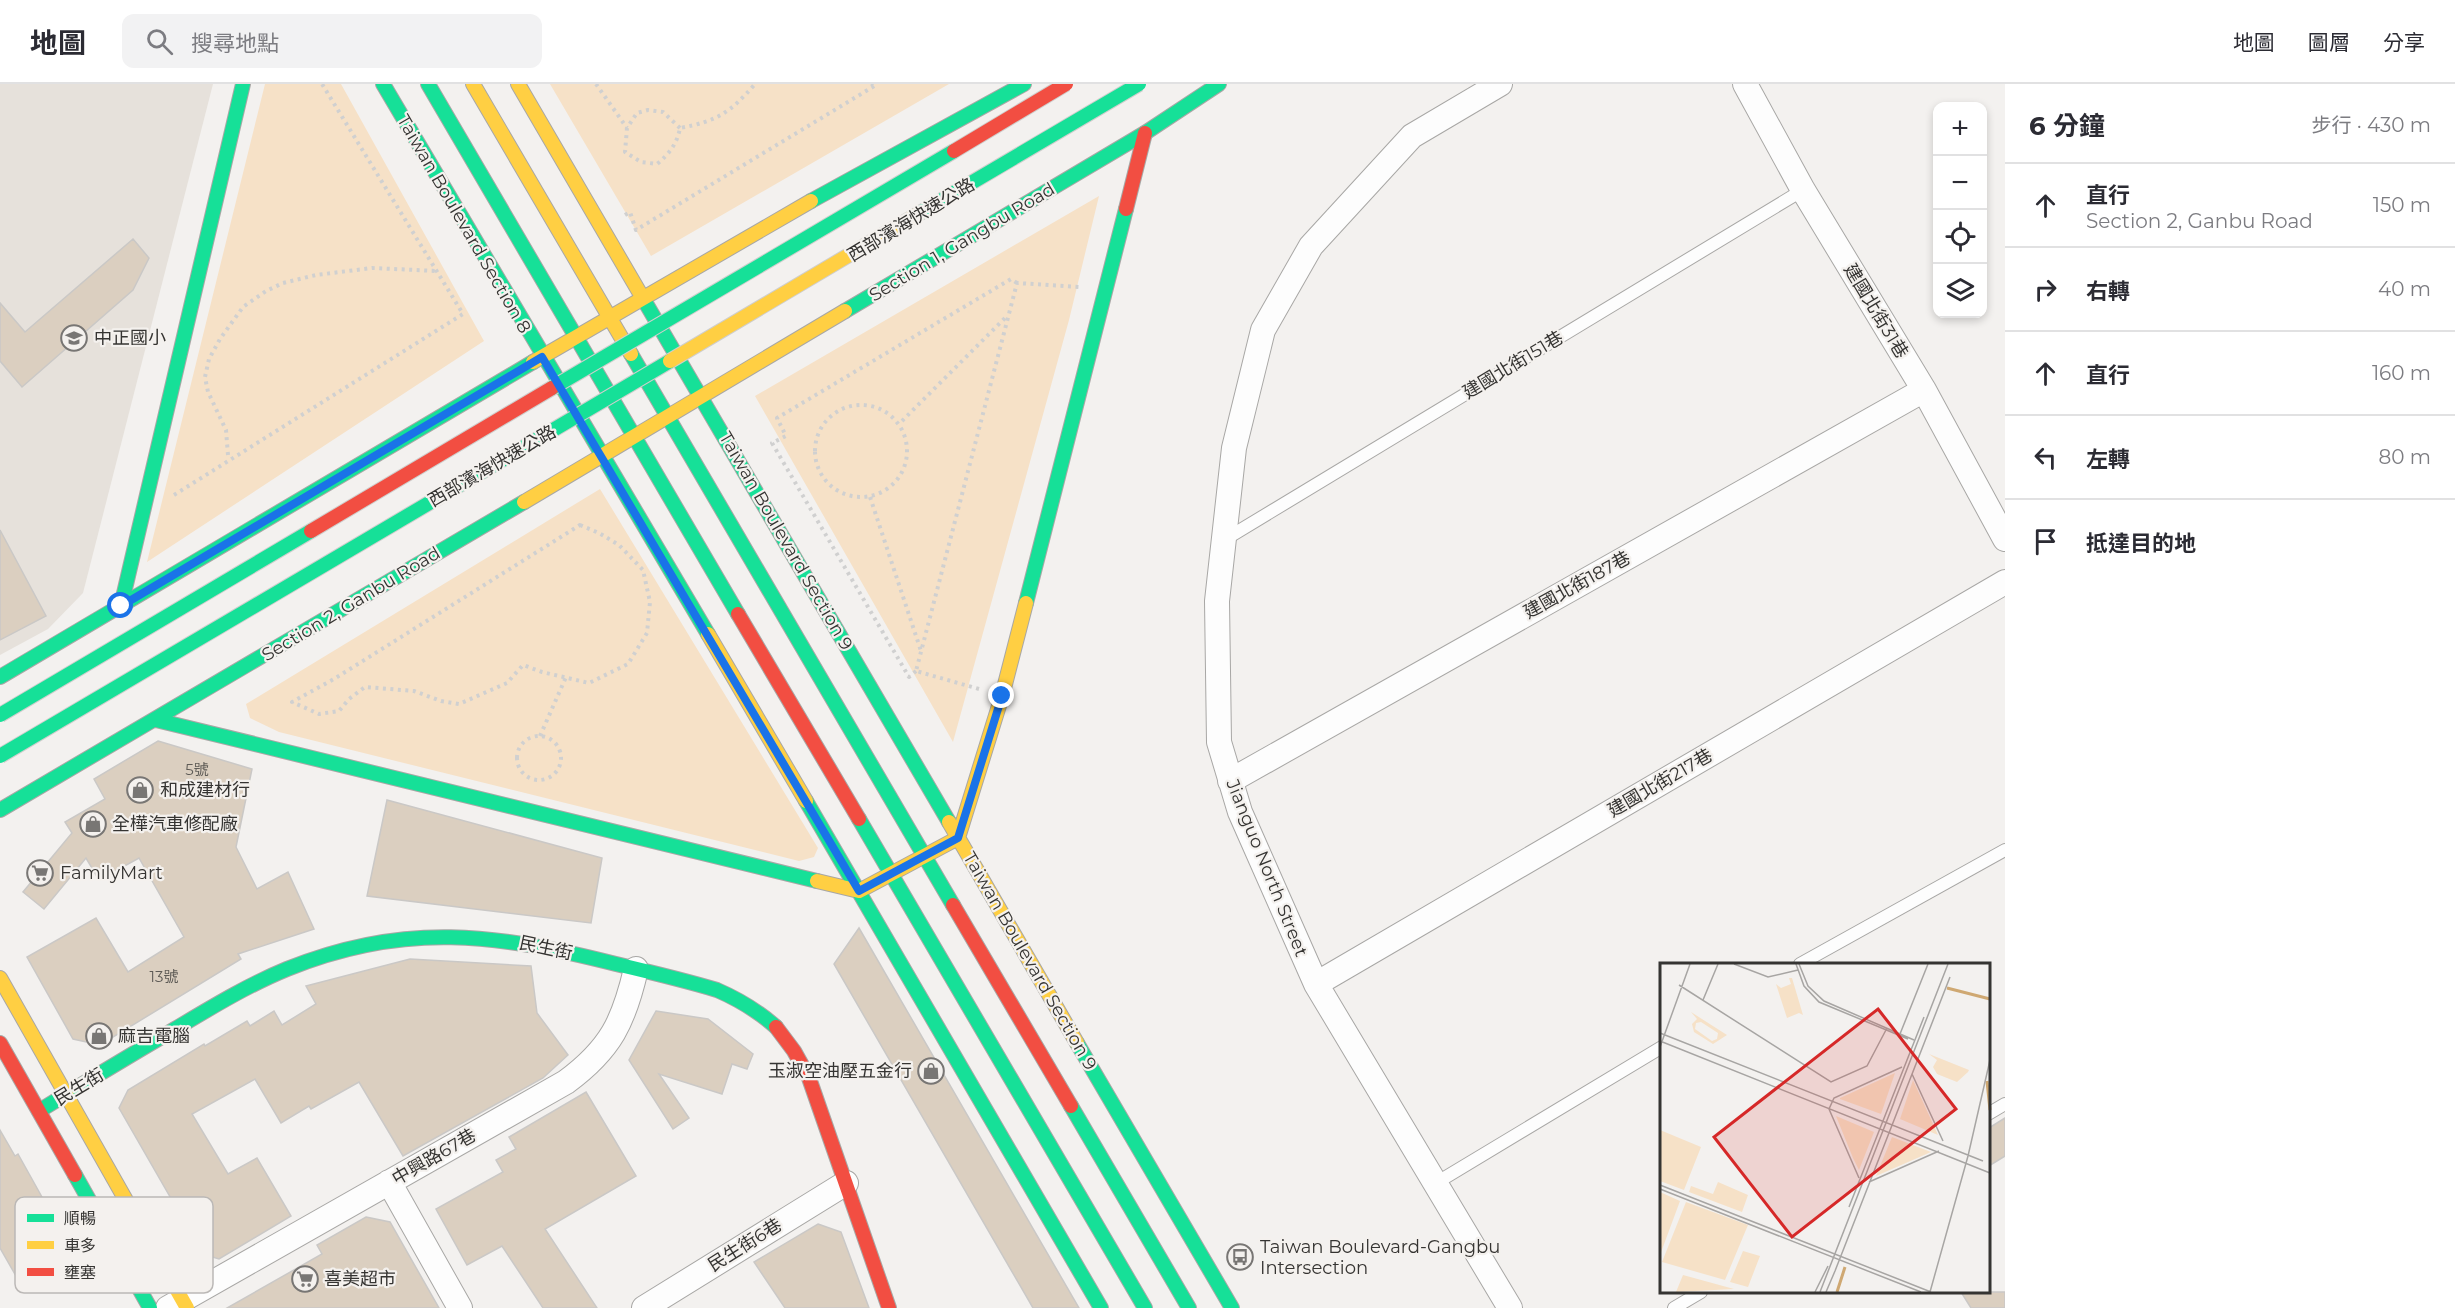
<!DOCTYPE html>
<html lang="zh-TW">
<meta charset="utf-8">
<style>
:root{--surface:#fff;--page:#f2f2f3;--text:#2b2b33;--muted:#7c7c81;--line:#e1e1e2}
body{margin:0;font-family:Montserrat,"Noto Sans TC",sans-serif;background:var(--page);color:var(--text)}
.controls{position:absolute;right:18px;top:18px;display:grid;overflow:hidden;border-radius:12px;box-shadow:0 3px 9px #0003}
.controls button{width:54px;height:54px;display:grid;place-items:center;padding:0;border:0;border-bottom:2px solid var(--line);background:var(--surface);color:var(--text);font:30px sans-serif}
.stop{position:absolute;width:18px;height:18px;margin:-14px;border:4px solid #1a73e8;border-radius:50%;background:#fff}
.stop.end{background:#1a73e8;border-color:#fff;box-shadow:0 2px 6px #0008}
.list{margin:0;padding:0;list-style:none}
h2{display:flex;justify-content:space-between;align-items:center;height:78px;margin:0;padding:0 24px;font-size:26px}
h2 small{font-size:20px;font-weight:400;color:var(--muted)}
.list li{display:grid;grid-template-columns:39px 1fr auto;gap:18px;align-items:center;box-sizing:border-box;height:84px;padding:0 24px;border-top:2px solid var(--line)}
.list b{display:block;font-size:22px;white-space:nowrap}
.list p{margin:0;font-size:20px;white-space:nowrap;color:var(--muted)}
.list em{font-size:20px;font-style:normal;color:var(--muted)}
.icon{flex:none;width:33px;height:33px;fill:none;stroke:currentColor;stroke-width:2;stroke-linecap:round;stroke-linejoin:round}
.map{position:relative;flex:none;width:2005px;height:1224px;overflow:hidden}
header{display:flex;align-items:center;gap:36px;box-sizing:border-box;height:84px;padding:0 30px;background:var(--surface);border-bottom:2px solid var(--line)}
header strong{font-size:28px}
nav{display:flex;gap:33px;margin-inline-start:auto;font-size:21px}
.search{width:420px;height:54px;background:var(--page);display:flex;align-items:center;gap:15px;box-sizing:border-box;padding:0 21px;border-radius:12px;color:var(--muted);font-size:22px}
main{display:flex}
aside{flex:1;background:var(--surface)}
.map>svg:first-child{display:block}
.built{fill:#e6e1db}
.green{fill:#f6e1c7}
.building{fill:#dbcfc0;stroke:#cac8c6;stroke-width:1.5}
.lines{fill:none;stroke-linecap:round;stroke-linejoin:round}
.lane-casing{stroke:#a8a7a5;stroke-width:14}
.street-casing{stroke:#a8a7a5;stroke-width:26}
.fast-casing{stroke:#a8a7a5;stroke-width:16}
.slow-casing{stroke:#a8a7a5;stroke-width:16}
.jam-casing{stroke:#a8a7a5;stroke-width:16}
.path{stroke:#d0d0d0;stroke-width:4;stroke-dasharray:3 4.5;stroke-linecap:butt}
.lane{stroke:#fdfdfd;stroke-width:12}
.street{stroke:#fdfdfd;stroke-width:24}
.fast{stroke:#16e098;stroke-width:14}
.slow{stroke:#ffcf43;stroke-width:14}
.jam{stroke:#f24e42;stroke-width:14}
.fast-bridge-casing{stroke:#cfcecc;stroke-width:16;stroke-linecap:butt}
.slow-bridge-casing{stroke:#cfcecc;stroke-width:16;stroke-linecap:butt}
.jam-bridge-casing{stroke:#cfcecc;stroke-width:16;stroke-linecap:butt}
.fast-bridge{stroke:#16e098;stroke-width:14}
.slow-bridge{stroke:#ffcf43;stroke-width:14}
.jam-bridge{stroke:#f24e42;stroke-width:14}
.route{stroke:#1a73e8;stroke-width:8}
.labels{text-anchor:middle;dominant-baseline:central;stroke-width:4.5;stroke-linejoin:round;paint-order:stroke}
.number-label{font-size:15px;fill:#5e5b56}
.street-label{font-size:18px;fill:#353432;stroke:#f4f1ee}
.poi-label{font-size:18px;fill:#353432;stroke:#f4f1ee;text-anchor:start}
.inset-river{fill:none;stroke:#cfa872;stroke-width:3}
.inset-road{fill:none;stroke:#a7a5a3;stroke-width:1.5}
.view{fill:#d62828;fill-opacity:0.15;stroke:#d62828;stroke-width:3}
.inset-edge{fill:none;stroke:#353432;stroke-width:3}
.key{fill:#f4f1ee;stroke:#bbb8b6;stroke-width:1.5}
.key-label{font-size:16px;fill:#353432}
</style>
<header>
<strong>地圖</strong>
<div class="search"><svg class="icon" aria-label="search" viewBox="0 0 24 24"><circle cx="10" cy="10" r="6"/><path d="M15 15l6 6"/></svg>搜尋地點</div>
<nav><a>地圖</a><a>圖層</a><a>分享</a></nav>
</header>
<main>
<div class="map">
<svg width="2005" height="1224" viewBox="0 0 2005 1224">
<rect width="100%" height="100%" fill="#f3f1ef"/>
<!-- built -->
<path class="built" d="M0,0H213L83,509L48,545L0,571Z"/>
<!-- green -->
<path class="green" d="M265,0H341L484,257L147,478Z
M550,0H949L651,172Z
M1099,112L1069,236L953,658L755,312Z
M600,405L818,764L814,773L799,777L279,648L250,634L246,620Z"/>
<!-- building -->
<path class="building" d="M133,155L149,174L133,206L22,303L0,277V219L25,248Z
M0,446L46,532L0,556Z
M158,657L252,685L236,763L257,805L288,788L314,845L238,870L241,875L100,961L73,955L27,873L96,834L128,888L184,853L139,774L99,796L86,774L44,825L23,808L72,749L65,738L105,715L94,695Z
M387,716L602,774L591,839L367,812Z
M859,844L1079,1224H1033L834,880Z
M410,875L531,882L537,929L568,971L543,994L403,1072L359,998L311,1025L309,1022L281,1039L255,995L192,1030L228,1090L257,1074L291,1132L219,1175L203,1170L119,1024L128,1006L204,960L205,962L247,937L250,942L274,927L282,941L316,920L306,902Z
M656,927L708,935L753,970L747,985L732,980L722,1010L659,990L689,1034L673,1045L629,976Z
M586,1008L636,1092L545,1145L597,1224H543L502,1162L467,1181L436,1125L503,1088L496,1076L516,1065L509,1053Z
M2005,1034V1072L1989,1082V1044Z
M0,1046L15,1072L18,1070L77,1176L24,1206L0,1164Z
M366,1133L390,1138L439,1224H227L322,1170L317,1161Z
M818,1140L841,1148L869,1224H785L754,1178Z
M1961,1208H2005V1224H1971Z"/>
<g class="lines">
<!-- lane casing -->
<g class="lane-casing">
<path id="lane" d="M1224,456L1803,106
M1800,880L2005,766
M1988,1030L2005,1020
M1436,1099L1662,963
M1674,1224L1701,1208"/>
</g>
<!-- street casing -->
<g class="street-casing">
<path id="street" d="M1500,0L1412,52L1311,162L1263,246L1234,364L1217,517L1219,658L1240,728L1316,900L1510,1224
M1745,0L1803,106L1924,306L2005,455
M1230,697L1924,306
M1316,900L2005,498
M389,1098L460,1224
M168,1224L566,998C611,965 624,937 636,885
M644,1224L846,1099"/>
</g>
<!-- fast casing -->
<g class="fast-casing">
<path id="fast" d="M383,0L708,550
M428,0L738,530
M811,117L1024,0
M641,211L949,738
M845,227L1145,49L1219,0
M631,270L953,821
M1026,519L1126,125
M121,522L243,0
M0,593L533,278
M156,636L817,797
M806,717L1101,1224
M0,726L524,418
M859,735L1145,1224
M1077,959L1232,1224
M1071,1022L1189,1224
M39,1027C84,999 129,972 175,945C212,923 248,901 287,885C405,837 497,850 616,880C650,888 684,896 717,906C740,916 758,927 776,943
M75,1091L150,1224"/>
</g>
<!-- slow casing -->
<g class="slow-casing">
<path id="slow" d="M473,0L631,270
M518,0L641,211
M533,278L811,117
M524,418L845,227
M708,550L806,717
M949,738L1077,959
M817,797L859,807L958,754L1002,612L1026,519
M0,894L187,1224"/>
</g>
<!-- jam casing -->
<g class="jam-casing">
<path id="jam" d="M1126,125L1145,49
M738,530L859,735
M953,821L1071,1022
M776,943L794,967L809,994L889,1224
M0,959L75,1091"/>
</g>
<!-- path -->
<path class="path" d="M596,0L627,44
M680,44L663,28L648,26L637,29L627,44L625,68L641,78L657,80C669,70 677,60 680,44C717,37 730,29 755,0
M625,131L630,128L636,146L876,1L870,0
M815 367a46 46 0 1 1 92 0a46 46 0 1 1-92 0Z
M902,337L1008,231
M228,371L226,346L208,308L205,293L209,275L220,255L243,223L266,207L283,199L316,191L372,184L437,187
M174,411L463,230L322,0
M870,413L921,567
M580,441L599,449L619,461L643,486L650,518L647,549L628,580L589,599L542,588L523,581L507,599L459,620L441,617L414,607L365,603L349,615L339,627L319,630L292,618L334,595Z
M916,587L909,593L772,359L786,352L777,334L1011,195L1017,199
M979,605L916,587L1017,199L1080,203
M517 674a22 22 0 1 1 44 0a22 22 0 1 1-44 0Z
M540,652L566,593"/>
<!-- lane -->
<use href="#lane" class="lane"/>
<!-- street -->
<use href="#street" class="street"/>
<!-- fast -->
<use href="#fast" class="fast"/>
<!-- slow -->
<use href="#slow" class="slow"/>
<!-- jam -->
<use href="#jam" class="jam"/>
<!-- fast-bridge casing -->
<g class="fast-bridge-casing">
<path id="fast-bridge" d="M920,129L1139,0
M552,304L954,67
M0,631L311,447
M0,672L670,277"/>
</g>
<!-- slow-bridge casing -->
<g class="slow-bridge-casing">
<path id="slow-bridge" d="M670,277L920,129"/>
</g>
<!-- jam-bridge casing -->
<g class="jam-bridge-casing">
<path id="jam-bridge" d="M954,67L1066,0
M311,447L552,304"/>
</g>
<!-- fast-bridge -->
<use href="#fast-bridge" class="fast-bridge"/>
<!-- slow-bridge -->
<use href="#slow-bridge" class="slow-bridge"/>
<!-- jam-bridge -->
<use href="#jam-bridge" class="jam-bridge"/>
</g>
<g class="lines">
<!-- route -->
<path class="route" d="M121,522L542,273L859,807L958,754L1002,612"/>
</g>
<!-- icons -->
<defs>
<g id="school-ring" transform="scale(1.35)"><circle r="9.5" fill="#f4f1ee" stroke="#787674" stroke-width="1.5"/><path d="M0-5L7-2L0 1L-7-2ZM-4 1L0 2.5L4 1V4Q0 6-4 4Z" fill="#787674"/></g>
<g id="shop-ring" transform="scale(1.35)"><circle r="9.5" fill="#f4f1ee" stroke="#787674" stroke-width="1.5"/><path d="M-5-2.5h2.3a2.7 3.5 0 0 1 5.4 0H5L5.5 6h-11ZM-1.5-2.5h3a1.5 2.3 0 0 0-3 0Z" fill="#787674"/></g>
<g id="supermarket-ring" transform="scale(1.35)"><circle r="9.5" fill="#f4f1ee" stroke="#787674" stroke-width="1.5"/><path d="M-6-5.5h2.5l.6 2H6L4.5 2H-2.5L-4.4-4H-6ZM-1.5 3.2a1.3 1.3 0 1 0 .1 0ZM3 3.2a1.3 1.3 0 1 0 .1 0Z" fill="#787674"/></g>
<g id="bus-ring" transform="scale(1.35)"><circle r="9.5" fill="#f4f1ee" stroke="#787674" stroke-width="1.5"/><path d="M-5-6H5V4H4V6H2V4H-2V6H-4V4H-5ZM-3.5-4V0h7V-4ZM-3.5 1.2v1.5H-2V1.2ZM2 1.2v1.5H3.5V1.2Z" fill="#787674"/></g>
</defs>
<g fill-rule="evenodd">
<use href="#school-ring" x="74" y="254"/>
<use href="#shop-ring" x="140" y="706"/>
<use href="#shop-ring" x="93" y="740"/>
<use href="#supermarket-ring" x="40" y="789"/>
<use href="#shop-ring" x="99" y="952"/>
<use href="#shop-ring" x="931" y="987"/>
<use href="#bus-ring" x="1240" y="1173"/>
<use href="#supermarket-ring" x="305" y="1195"/>
</g>
<g class="labels">
<!-- number labels -->
<g class="number-label">
<text x="197" y="685">5號</text>
<text x="164" y="892">13號</text>
</g>
<!-- street labels -->
<g class="street-label">
<text transform="translate(911 136) rotate(-31)">西部濱海快速公路</text>
<text transform="translate(464 140) rotate(60)">Taiwan Boulevard Section 8</text>
<text transform="translate(962 158) rotate(-31)">Section 1, Gangbu Road</text>
<text transform="translate(1876 227) rotate(59)">建國北街31巷</text>
<text transform="translate(1513 281) rotate(-31)">建國北街151巷</text>
<text transform="translate(492 382) rotate(-30)">西部濱海快速公路</text>
<text transform="translate(786 457) rotate(60)">Taiwan Boulevard Section 9</text>
<text transform="translate(1577 501) rotate(-29)">建國北街187巷</text>
<text transform="translate(351 520) rotate(-31)">Section 2, Ganbu Road</text>
<text transform="translate(1660 699) rotate(-30)">建國北街217巷</text>
<text transform="translate(1267 784) rotate(68)">Jianguo North Street</text>
<text transform="translate(546 864) rotate(12)">民生街</text>
<text transform="translate(1030 877) rotate(60)">Taiwan Boulevard Section 9</text>
<text transform="translate(79 1003) rotate(-31)">民生街</text>
<text transform="translate(434 1073) rotate(-30)">中興路67巷</text>
<text transform="translate(745 1161) rotate(-32)">民生街6巷</text>
</g>
<!-- poi labels -->
<g class="poi-label">
<text x="94" y="254">中正國小</text>
<text x="160" y="706">和成建材行</text>
<text x="112" y="740">全樺汽車修配廠</text>
<text x="60" y="789">FamilyMart</text>
<text x="118" y="952">麻吉電腦</text>
<text x="912" y="987" text-anchor="end">玉淑空油壓五金行</text>
<text x="1260" y="1163">Taiwan Boulevard-Gangbu<tspan x="1260" dy="21">Intersection</tspan></text>
<text x="324" y="1195">喜美超市</text>
</g>
</g>
<!-- overview -->
<g transform="translate(1660 879)">
<rect width="330" height="330" fill="#f3f1ef"/>
<path d="M129,15H132L143,52L139,50L127,55L116,21L121,25L131,21ZM31,49L67,72L53,81L34,69L32,61L37,56ZM41,59L58,70L57,76L52,78L35,66L36,60ZM269,91L309,107L308,109L297,119L277,111L273,104L277,97ZM235,110L221,151L180,136V135ZM253,117L278,172L240,156ZM176,153L214,169L199,207L193,195ZM0,167L41,184L24,227L0,218ZM232,174L271,189L216,213ZM58,219L88,232L82,249L29,229L31,223L53,231ZM0,229L20,238L0,292ZM26,239L88,262L65,317L2,299ZM83,288L100,293L88,324L70,319ZM23,312L74,326L16,329Z" fill="#f6e1c7" fill-rule="evenodd"/>
<path class="inset-river" d="M287,25L330,36M327,118L330,147M177,329L185,304"/>
<path class="inset-road" d="M74,1L108,14L138,7M136,1L144,23L159,39L248,76M139,1L148,23L164,38L254,77M19,22L171,119L207,103L227,65M43,37L58,1M0,70L323,198M240,71L268,1M0,78L330,210M0,84L30,1M252,111L283,178M199,215L169,146L174,135L242,104M209,219L279,188M0,222L271,329M0,226L261,329M189,244L264,54M175,308L290,14M155,329L168,303M160,329L288,1M166,329L175,308M270,329L308,193L330,97"/>
<path class="view" d="M218,46L296,146L132,274L54,174Z"/>
<rect width="330" height="330" class="inset-edge"/>
</g>
<!-- legend -->
<rect x="15" y="1113" width="198" height="96" rx="9" class="key"/>
<rect x="27" y="1130" width="27" height="8" fill="#16e098"/>
<rect x="27" y="1157" width="27" height="8" fill="#ffcf43"/>
<rect x="27" y="1184" width="27" height="8" fill="#f24e42"/>
<g class="key-label">
<text x="64" y="1140">順暢</text>
<text x="64" y="1167">車多</text>
<text x="64" y="1194">壅塞</text>
</g>
</svg>
<div class="controls">
<button>+</button>
<button>−</button>
<button><svg class="icon" aria-label="locate" viewBox="0 0 24 24"><circle cx="12" cy="12" r="6"/><path d="M12 2v4M12 18v4M2 12h4M18 12h4"/></svg></button>
<button><svg class="icon" aria-label="layers" viewBox="0 0 24 24"><path d="M12 4l9 5-9 5-9-5zM3 14l9 5 9-5"/></svg></button>
</div>
<div class="stop" style="left:121px;top:522px"></div>
<div class="stop end" style="left:1002px;top:612px"></div>
</div>
<aside>
<h2>6 分鐘<small>步行 · 430 m</small></h2>
<ul class="list">
<li><svg class="icon" aria-label="ahead" viewBox="0 0 24 24"><path d="M12 20V5M6 11l6-6 6 6"/></svg><div><b>直行</b><p>Section 2, Ganbu Road</p></div><em>150 m</em></li>
<li><svg class="icon" aria-label="right" viewBox="0 0 24 24"><path d="M7 20v-9h11M14 6l5 5-5 5"/></svg><div><b>右轉</b></div><em>40 m</em></li>
<li><svg class="icon" aria-label="ahead" viewBox="0 0 24 24"><path d="M12 20V5M6 11l6-6 6 6"/></svg><div><b>直行</b></div><em>160 m</em></li>
<li><svg class="icon" aria-label="left" viewBox="0 0 24 24"><path d="M17 20v-9H6M10 6l-5 5 5 5"/></svg><div><b>左轉</b></div><em>80 m</em></li>
<li><svg class="icon" aria-label="arrive" viewBox="0 0 24 24"><path d="M6 21V4h12l-3 4 3 4H6"/></svg><div><b>抵達目的地</b></div></li>
</ul>
</aside>
</main>
